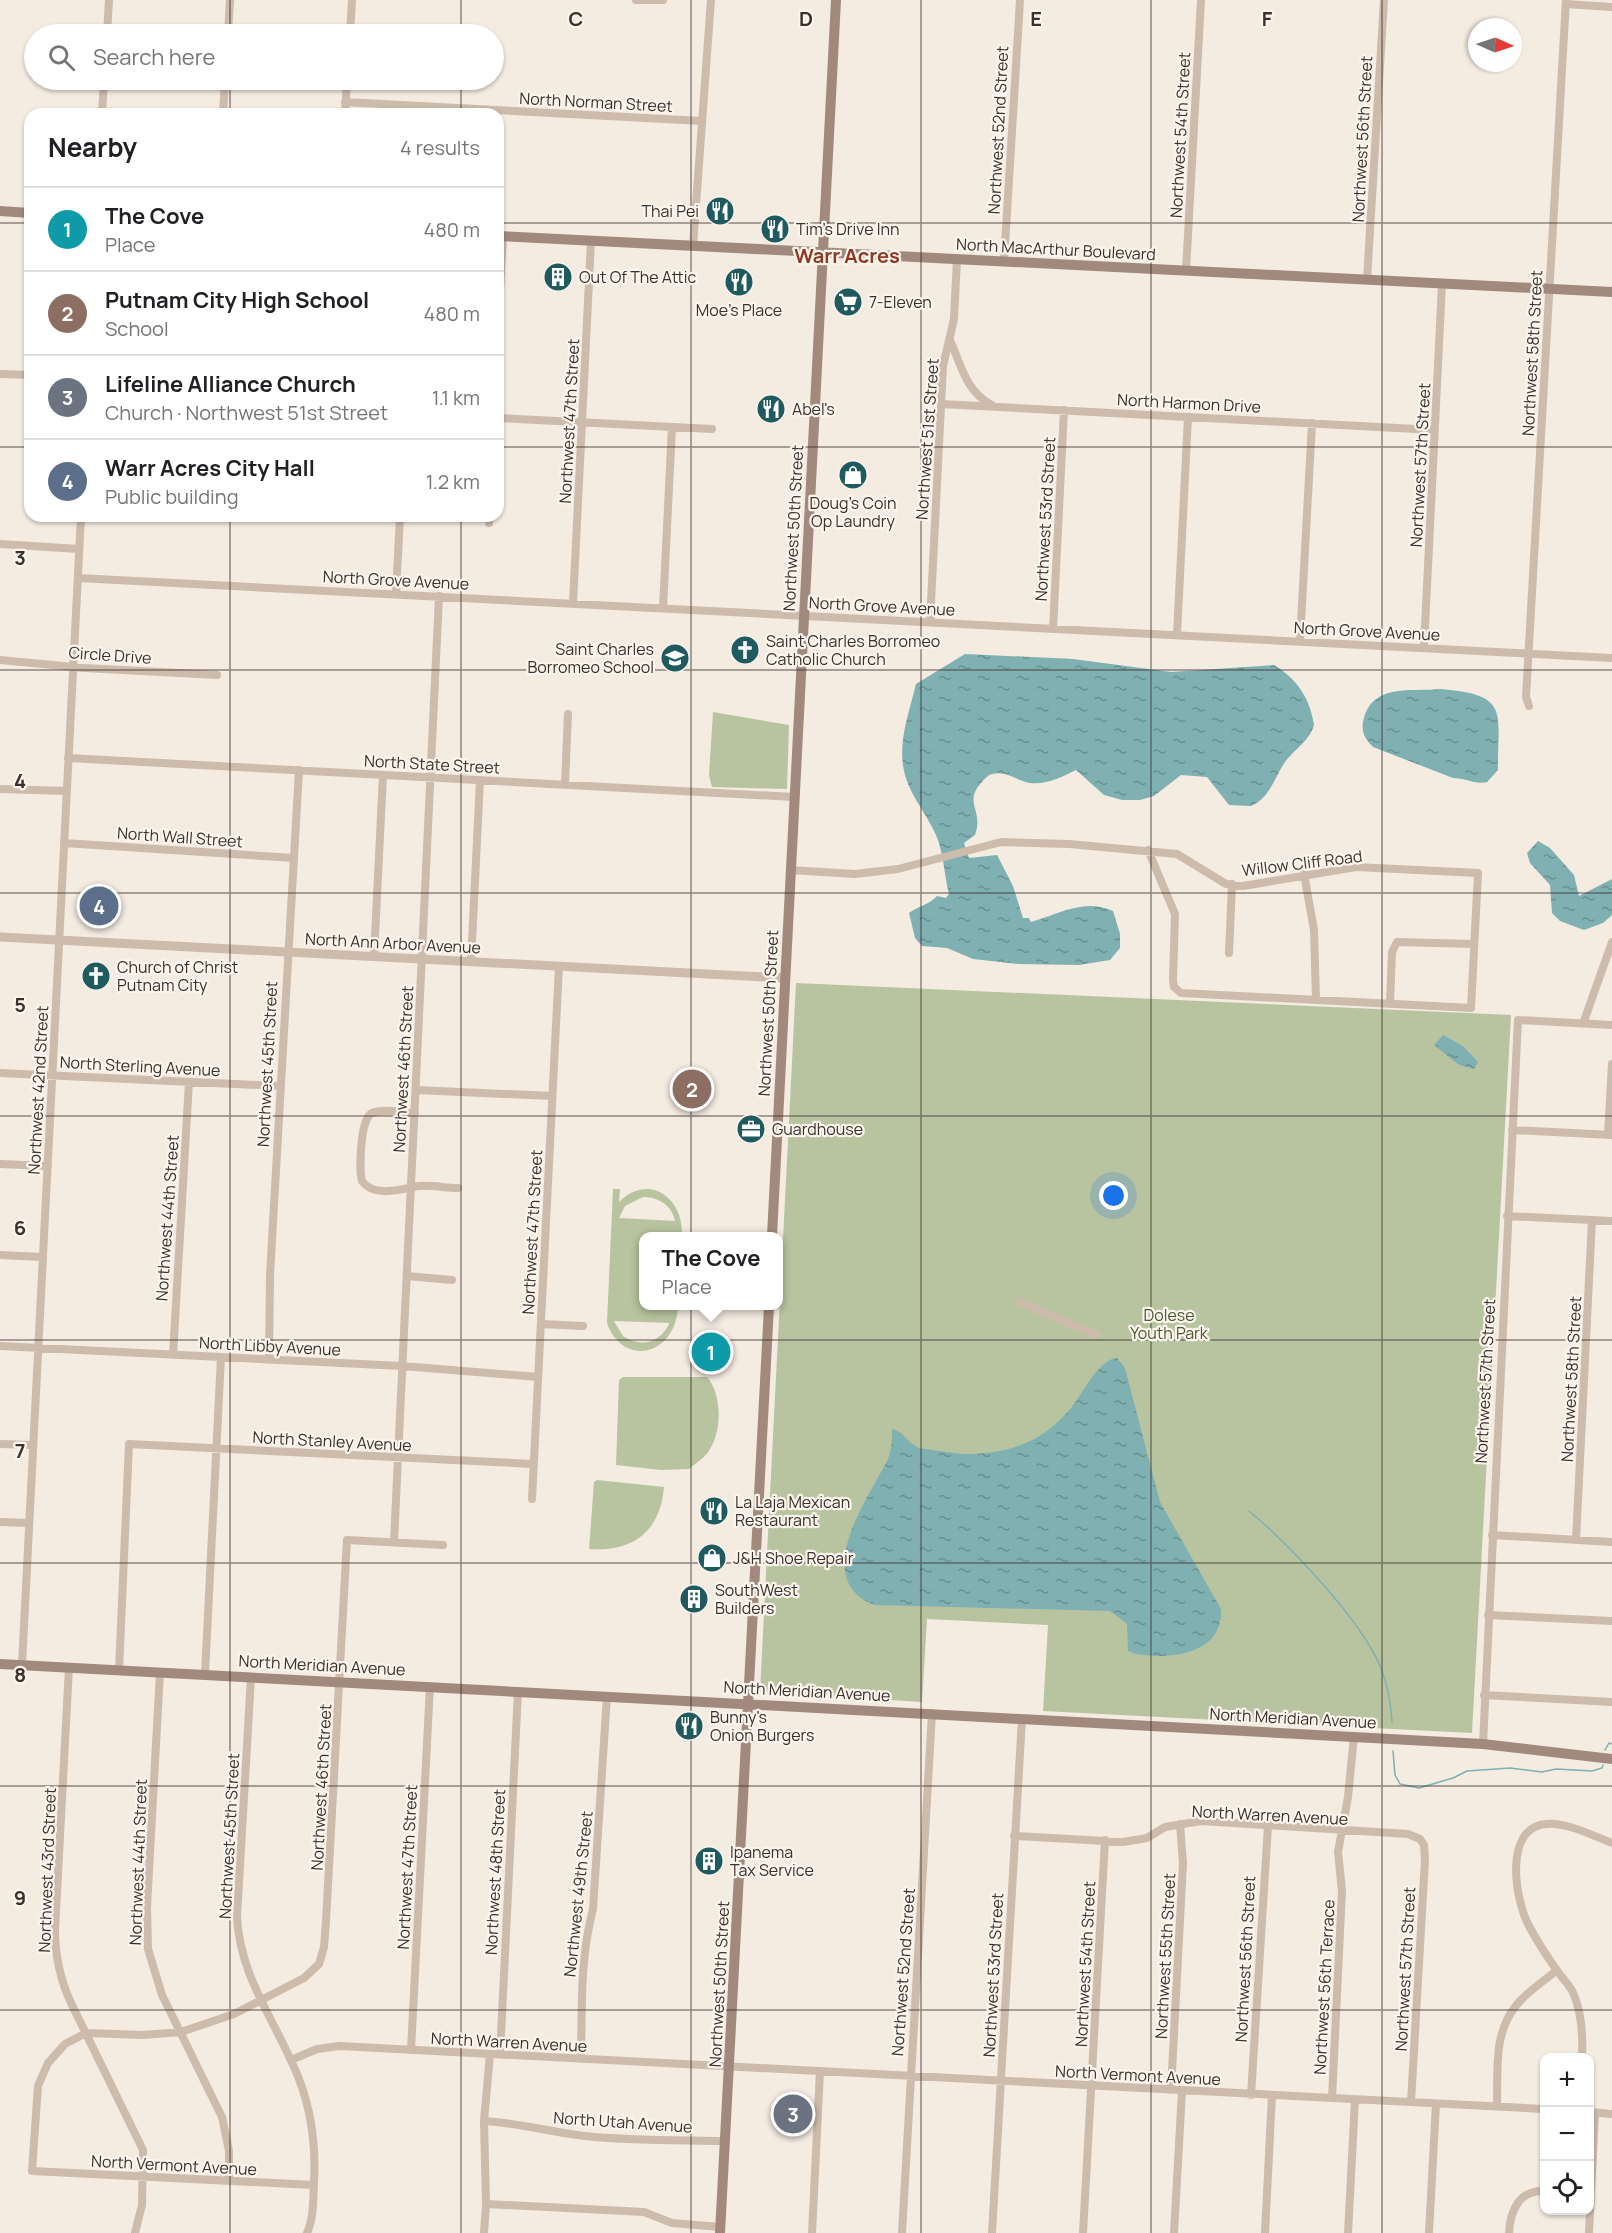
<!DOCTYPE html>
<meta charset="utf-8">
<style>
:root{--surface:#fff;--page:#f2f2f2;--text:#202124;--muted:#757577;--line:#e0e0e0;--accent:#111827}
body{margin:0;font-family:Manrope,sans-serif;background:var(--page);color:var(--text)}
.controls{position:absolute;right:18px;bottom:18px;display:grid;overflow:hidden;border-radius:12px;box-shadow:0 2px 4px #0004}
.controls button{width:54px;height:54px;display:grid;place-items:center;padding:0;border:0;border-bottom:2px solid var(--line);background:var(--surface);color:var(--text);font:30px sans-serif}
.compass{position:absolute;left:1468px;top:18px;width:54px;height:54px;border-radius:50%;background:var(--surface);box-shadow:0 2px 4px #0004;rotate:93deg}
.you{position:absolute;left:1114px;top:1196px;width:21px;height:21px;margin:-15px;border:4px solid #fff;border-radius:50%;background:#1a73e8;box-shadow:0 0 0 9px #1a73e833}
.badge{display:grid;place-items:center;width:39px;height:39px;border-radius:50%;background:var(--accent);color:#fff;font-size:20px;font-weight:700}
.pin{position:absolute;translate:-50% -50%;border:3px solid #fff;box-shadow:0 2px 6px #0006}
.popup{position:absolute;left:639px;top:1232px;width:144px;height:78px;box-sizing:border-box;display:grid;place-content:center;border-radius:12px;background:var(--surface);filter:drop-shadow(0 2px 4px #0005);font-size:20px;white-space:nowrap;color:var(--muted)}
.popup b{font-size:22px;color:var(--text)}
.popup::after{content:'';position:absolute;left:50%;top:100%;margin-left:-12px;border:12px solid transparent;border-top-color:var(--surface)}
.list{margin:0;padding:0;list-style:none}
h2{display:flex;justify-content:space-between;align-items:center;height:78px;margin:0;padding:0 24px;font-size:26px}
h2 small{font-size:20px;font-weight:400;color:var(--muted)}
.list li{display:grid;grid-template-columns:39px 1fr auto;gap:18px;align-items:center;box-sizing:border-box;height:84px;padding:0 24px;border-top:2px solid var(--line)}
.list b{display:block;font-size:22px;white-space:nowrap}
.list p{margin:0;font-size:20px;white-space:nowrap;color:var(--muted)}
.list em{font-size:20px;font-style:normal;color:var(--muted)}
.icon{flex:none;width:33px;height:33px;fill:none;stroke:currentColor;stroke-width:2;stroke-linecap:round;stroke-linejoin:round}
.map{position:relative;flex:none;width:1612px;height:2233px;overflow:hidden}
.search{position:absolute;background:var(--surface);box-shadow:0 2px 4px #0004;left:24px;top:24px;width:480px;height:66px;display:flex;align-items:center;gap:15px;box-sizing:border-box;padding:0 21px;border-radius:33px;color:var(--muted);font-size:22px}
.panel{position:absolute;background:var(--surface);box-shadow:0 2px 4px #0004;left:24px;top:108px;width:480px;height:414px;border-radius:18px}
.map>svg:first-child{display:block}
.green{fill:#b8c4a0;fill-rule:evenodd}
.water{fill:url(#water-ripples)}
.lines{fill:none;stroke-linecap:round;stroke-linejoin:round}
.stream{stroke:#7fb0b2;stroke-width:1.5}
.minor{stroke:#cdbbac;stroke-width:8}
.tertiary{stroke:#cdbbac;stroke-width:9}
.secondary{stroke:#a18a7d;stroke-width:10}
.grid{fill:none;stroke:#3b302b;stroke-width:1.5;stroke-opacity:0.55}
.labels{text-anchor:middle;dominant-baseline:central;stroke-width:4.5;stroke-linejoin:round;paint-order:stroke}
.street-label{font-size:16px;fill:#3b302b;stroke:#fbf5ee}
.poi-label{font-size:16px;fill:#3b302b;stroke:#fbf5ee;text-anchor:start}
.park-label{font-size:16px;fill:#4a5a2e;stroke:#fbf5ee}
.quarter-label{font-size:20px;font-weight:bold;fill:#8c3b22;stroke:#fbf5ee}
.grid-label{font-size:20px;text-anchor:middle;font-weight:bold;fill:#3b302b;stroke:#fbf5ee;stroke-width:4.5;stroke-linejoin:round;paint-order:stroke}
</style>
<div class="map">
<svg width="1612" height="2233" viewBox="0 0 1612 2233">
<defs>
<pattern id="water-ripples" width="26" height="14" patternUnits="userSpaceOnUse" patternTransform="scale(1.5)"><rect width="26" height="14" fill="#7fb0b2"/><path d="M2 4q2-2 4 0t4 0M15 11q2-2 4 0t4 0" fill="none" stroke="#699091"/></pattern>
</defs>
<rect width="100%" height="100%" fill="#f4ebe1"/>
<!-- green -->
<path class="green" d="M713,712L789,725L787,789L712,787L709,775Z
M796,983L1511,1015L1472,1733L1043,1711L1048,1625L927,1619L922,1702L760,1692Z
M613,1189H620L619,1202C650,1172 684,1199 682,1236H644V1306H678C676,1356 623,1368 607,1323ZM643,1197C658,1197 672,1205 675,1221L619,1218L625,1206ZM614,1321L669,1323V1324C660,1343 641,1348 623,1336Z
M623,1377H707C722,1394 722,1430 710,1449C706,1457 696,1463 689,1469L661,1470L616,1465L619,1380Z
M597,1480L664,1487C660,1533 632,1552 589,1549L594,1482Z"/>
<!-- water -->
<path class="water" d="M965,654L1073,659L1171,672L1274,665C1297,679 1310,698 1314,725C1310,740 1294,750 1285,762C1274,778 1270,798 1251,806L1229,805L1207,777L1181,775L1154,796L1140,800H1122L1104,795L1076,770C1062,777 1046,785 1030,783C1015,780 1005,769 989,775C958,802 985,807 975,835L964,843L969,858L997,855L1013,886L1023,918H1029L1031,922C1060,914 1084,898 1113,911L1120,934V948L1110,960L1079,965L1018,964L973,959L947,948L922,946L915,938L909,913C918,906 929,905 937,896L946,898L949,894C944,875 944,853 936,835C926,812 906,791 903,765C899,738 910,710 916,684Z
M1441,689C1512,695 1497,713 1498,770L1487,782C1475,785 1466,778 1453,778L1373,747C1365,739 1360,731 1364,718C1374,683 1412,692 1441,689Z
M1538,841L1550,848L1574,875L1579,896L1612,879V915L1603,923L1584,930L1560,921L1552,913L1550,885L1530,863L1527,853Z
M1443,1035L1463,1046L1478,1062L1474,1069L1459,1065L1434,1045Z
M1117,1358L1125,1368L1160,1502L1221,1609C1223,1647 1187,1656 1157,1656C1147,1655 1137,1656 1128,1651L1127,1624L1110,1611L874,1605C809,1578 869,1497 887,1461C892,1452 892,1438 892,1429C903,1431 907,1442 917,1447C921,1449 959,1454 966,1454C992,1454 1019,1449 1041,1435C1051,1429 1061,1419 1069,1411C1080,1398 1099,1358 1117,1358Z"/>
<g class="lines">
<!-- stream -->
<path class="stream" d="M1249,1511C1289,1544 1362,1621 1381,1668C1388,1686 1391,1703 1392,1722
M1605,1750L1609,1743L1612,1744
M1393,1751L1395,1775L1400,1784L1419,1788L1453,1778L1467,1771L1510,1768L1542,1772L1556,1769L1592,1771L1602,1768L1603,1765"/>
<!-- minor -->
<path class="minor" d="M636,0H663
M1566,4L1612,7
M107,34L109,0
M228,34L230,0
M350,34L352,0
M345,102L702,121
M102,114L104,80
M223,114L225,80
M345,114L347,80
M693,246L711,0
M1004,262L1020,0
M1186,271L1201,0
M1367,280L1384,0
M498,329L503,236
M950,340C961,365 966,392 992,405
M0,374L30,375
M941,404L1435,430
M498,418L712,429
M489,523V516
M0,544L79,549
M78,578L1612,658
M396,594L400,516
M573,603L591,241
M663,608L672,427
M930,622L943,366L954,319L957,259
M1053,629L1064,410
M1177,635L1188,417
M1300,641L1312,423
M1424,647L1442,284
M0,660L84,668L217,675
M1529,706L1526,697L1566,0
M68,758L794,797
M565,784L568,714
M0,789L67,791
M64,843L294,858
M790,870L855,874L898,869L1001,842L1069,844L1177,854L1226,884L1243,886L1356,867L1478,873L1471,1008L1181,993L1174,987L1173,980L1175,914L1148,850
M1304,874L1314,930L1316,1000
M1229,953L1232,884
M374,957L383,775
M471,962L480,780
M1390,1004L1392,952L1397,942L1474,944
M1583,1024L1612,942
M0,1073L280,1086
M416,1090L552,1096
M415,1113C403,1113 383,1108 372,1113C360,1118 359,1170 362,1181C375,1199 403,1188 420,1186C432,1185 446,1188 458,1188
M1512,1130L1612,1135
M1608,1135L1612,1064
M0,1164L48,1166
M1507,1216L1612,1221
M0,1255L43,1257
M407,1276L452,1280
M1019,1302L1096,1335
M541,1324L583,1326
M0,1346L402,1366L538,1377
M173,1355L189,1082
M269,1360L270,1275L299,770
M0,1444L33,1445
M532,1499L559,966
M0,1522L29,1523
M1492,1535L1612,1542
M1576,1540L1592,1220
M394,1542L439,596
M1488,1615L1612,1621
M22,1665L81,516
M69,1667L55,1930C55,1956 60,1979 71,2003L143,2150L142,2205L135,2233
M119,1670L129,1444L533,1464
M160,1672L147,1907L148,1949L162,1995L222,2117L229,2151V2181
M205,1674L221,1357
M251,1677L237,1917C240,1978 277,2023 299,2079C312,2113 316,2147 314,2183C313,2200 314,2218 307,2233
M1484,1695L1612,1702
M1483,1744L1518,1020L1612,1025
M1014,1836L1123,1842L1147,1838L1165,1827L1201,1821L1408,1834L1420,1839L1424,1845L1425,1860L1411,2102
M411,2050L430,1686
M500,2055L518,1691
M1582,2058C1583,2036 1582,2014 1574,1995C1571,1986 1563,1979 1558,1972C1548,1958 1537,1941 1529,1926C1515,1900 1503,1828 1546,1824C1567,1822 1593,1836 1612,1843
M581,2059C582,2008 580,1958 593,1909L607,1696
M291,2060L317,2049L340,2046L1544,2109
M1171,2090L1183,1863L1180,1824
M1251,2095L1268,1826
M1332,2098L1342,1891L1338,1852L1348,1797L1354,1736
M1497,2106C1498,2073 1493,2035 1515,2007C1525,1993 1543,1982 1557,1970
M1590,2112L1612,2114
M484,2121C518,2123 551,2132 585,2136C631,2141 679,2140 725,2141
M314,2185L32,2171L38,2086L48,2063L65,2044L86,2033L143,2035L181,2032L234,2014L304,1978L319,1964L324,1947L326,1921L347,1540L443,1545
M486,2204L644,2212L672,2223L720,2227
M484,2233L486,2204L484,2121L490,2054
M812,2233L820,2071
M902,2233L932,1713
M992,2233L1022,1719
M1083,2233L1105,1840
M1174,2233L1182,2091
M1265,2233L1272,2095
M1348,2233L1355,2100
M1429,2233L1436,2104
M1509,2233C1510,2211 1519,2190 1544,2191
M1589,2233L1595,2113"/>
<!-- tertiary -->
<path class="tertiary" d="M0,937L785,978"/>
<!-- secondary -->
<path class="secondary" d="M0,211L30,213
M498,236L1612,292
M772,1236L836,0
M0,1664L1483,1744L1612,1759
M720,2233L769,1306"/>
</g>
<!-- grid -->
<path class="grid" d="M230,0V34M461,0V34M691,0V2233M921,0V2233M1151,0V2233M1382,0V2233M230,80V114M461,80V114M0,223H30M498,223H1612M0,447H30M498,447H1612M230,516V2233M461,516V2233M0,670H1612M0,893H1612M0,1116H1612M0,1340H1612M0,1563H1612M0,1786H1612M0,2010H1612"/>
<!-- icons -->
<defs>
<g id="restaurant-disc" transform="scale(1.5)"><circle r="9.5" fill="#1f5a5e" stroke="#fbf5ee"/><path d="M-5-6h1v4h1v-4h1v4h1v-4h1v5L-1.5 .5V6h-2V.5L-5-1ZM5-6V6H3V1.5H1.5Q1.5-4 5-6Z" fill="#fff"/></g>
<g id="building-disc" transform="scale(1.5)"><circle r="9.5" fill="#1f5a5e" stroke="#fbf5ee"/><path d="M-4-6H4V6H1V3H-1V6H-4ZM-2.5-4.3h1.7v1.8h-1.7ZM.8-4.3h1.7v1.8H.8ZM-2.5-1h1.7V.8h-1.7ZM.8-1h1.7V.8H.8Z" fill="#fff"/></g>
<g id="supermarket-disc" transform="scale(1.5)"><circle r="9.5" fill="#1f5a5e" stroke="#fbf5ee"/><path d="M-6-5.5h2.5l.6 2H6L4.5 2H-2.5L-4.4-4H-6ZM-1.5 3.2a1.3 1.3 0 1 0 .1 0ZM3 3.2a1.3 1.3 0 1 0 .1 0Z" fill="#fff"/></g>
<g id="shop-disc" transform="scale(1.5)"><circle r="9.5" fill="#1f5a5e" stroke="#fbf5ee"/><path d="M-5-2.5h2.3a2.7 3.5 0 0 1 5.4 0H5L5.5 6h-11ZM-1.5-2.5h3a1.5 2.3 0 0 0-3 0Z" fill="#fff"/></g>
<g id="church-disc" transform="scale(1.5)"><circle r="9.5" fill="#1f5a5e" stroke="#fbf5ee"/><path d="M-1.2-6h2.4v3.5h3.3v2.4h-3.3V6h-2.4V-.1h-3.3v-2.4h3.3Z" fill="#fff"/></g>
<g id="school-disc" transform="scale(1.5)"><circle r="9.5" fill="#1f5a5e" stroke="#fbf5ee"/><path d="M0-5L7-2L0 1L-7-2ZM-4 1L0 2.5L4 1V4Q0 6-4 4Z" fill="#fff"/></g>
<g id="office-disc" transform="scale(1.5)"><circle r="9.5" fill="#1f5a5e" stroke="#fbf5ee"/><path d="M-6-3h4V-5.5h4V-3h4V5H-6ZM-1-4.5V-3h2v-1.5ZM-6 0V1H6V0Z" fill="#fff"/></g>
</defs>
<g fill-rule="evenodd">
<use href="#restaurant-disc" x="720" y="211"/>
<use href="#restaurant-disc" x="775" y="229"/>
<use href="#building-disc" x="558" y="277"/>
<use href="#restaurant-disc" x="739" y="282"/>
<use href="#supermarket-disc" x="848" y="302"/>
<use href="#restaurant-disc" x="771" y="409"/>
<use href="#shop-disc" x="853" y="475"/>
<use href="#church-disc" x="745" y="650"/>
<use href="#school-disc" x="675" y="658"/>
<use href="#church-disc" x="96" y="976"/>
<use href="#office-disc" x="751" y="1129"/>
<use href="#restaurant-disc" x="714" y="1511"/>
<use href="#shop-disc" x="712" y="1558"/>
<use href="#building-disc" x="694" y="1599"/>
<use href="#restaurant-disc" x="689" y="1726"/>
<use href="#building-disc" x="709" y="1861"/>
</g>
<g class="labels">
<!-- street labels -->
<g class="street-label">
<text transform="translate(596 102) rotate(3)">North Norman Street</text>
<text transform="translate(998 130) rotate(-87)">Northwest 52nd Street</text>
<text transform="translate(1180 135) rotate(-87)">Northwest 54th Street</text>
<text transform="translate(1362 139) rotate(-87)">Northwest 56th Street</text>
<text transform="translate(1056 249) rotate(3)">North MacArthur Boulevard</text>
<text transform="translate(1532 353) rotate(-87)">Northwest 58th Street</text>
<text transform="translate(1189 403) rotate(3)">North Harmon Drive</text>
<text transform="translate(569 421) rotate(-87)">Northwest 47th Street</text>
<text transform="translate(927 439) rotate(-86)">Northwest 51st Street</text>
<text transform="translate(1420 465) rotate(-87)">Northwest 57th Street</text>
<text transform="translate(1045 519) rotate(-87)">Northwest 53rd Street</text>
<text transform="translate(793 528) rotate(-87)">Northwest 50th Street</text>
<text transform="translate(396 580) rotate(3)">North Grove Avenue</text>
<text transform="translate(882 606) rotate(3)">North Grove Avenue</text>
<text transform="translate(1367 631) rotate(3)">North Grove Avenue</text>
<text transform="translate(110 655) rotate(4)">Circle Drive</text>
<text transform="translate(432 764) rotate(3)">North State Street</text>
<text transform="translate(180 837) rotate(4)">North Wall Street</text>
<text transform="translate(1302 863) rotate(-7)">Willow Cliff Road</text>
<text transform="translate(393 943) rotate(3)">North Ann Arbor Avenue</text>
<text transform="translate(768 1013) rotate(-87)">Northwest 50th Street</text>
<text transform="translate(267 1064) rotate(-87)">Northwest 45th Street</text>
<text transform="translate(140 1066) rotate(3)">North Sterling Avenue</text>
<text transform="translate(403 1069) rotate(-87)">Northwest 46th Street</text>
<text transform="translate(38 1090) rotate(-87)">Northwest 42nd Street</text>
<text transform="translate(167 1218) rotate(-86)">Northwest 44th Street</text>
<text transform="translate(532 1232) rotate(-87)">Northwest 47th Street</text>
<text transform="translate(270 1346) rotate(3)">North Libby Avenue</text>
<text transform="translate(1571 1379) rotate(-87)">Northwest 58th Street</text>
<text transform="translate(1485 1381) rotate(-87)">Northwest 57th Street</text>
<text transform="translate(332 1441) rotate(3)">North Stanley Avenue</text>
<text transform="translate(322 1665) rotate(3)">North Meridian Avenue</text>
<text transform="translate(807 1691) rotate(3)">North Meridian Avenue</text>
<text transform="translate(1293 1718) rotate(3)">North Meridian Avenue</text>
<text transform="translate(321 1787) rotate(-87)">Northwest 46th Street</text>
<text transform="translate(1270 1815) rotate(3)">North Warren Avenue</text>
<text transform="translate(229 1836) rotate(-87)">Northwest 45th Street</text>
<text transform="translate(138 1862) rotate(-88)">Northwest 44th Street</text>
<text transform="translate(407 1867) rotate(-87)">Northwest 47th Street</text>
<text transform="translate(47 1870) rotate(-88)">Northwest 43rd Street</text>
<text transform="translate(495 1872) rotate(-87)">Northwest 48th Street</text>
<text transform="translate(578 1894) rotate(-84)">Northwest 49th Street</text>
<text transform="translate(1165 1956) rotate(-87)">Northwest 55th Street</text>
<text transform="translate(1245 1959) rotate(-87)">Northwest 56th Street</text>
<text transform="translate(1085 1964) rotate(-87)">Northwest 54th Street</text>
<text transform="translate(1405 1969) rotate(-87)">Northwest 57th Street</text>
<text transform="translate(903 1972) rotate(-86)">Northwest 52nd Street</text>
<text transform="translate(993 1975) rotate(-87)">Northwest 53rd Street</text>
<text transform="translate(719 1984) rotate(-87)">Northwest 50th Street</text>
<text transform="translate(1324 1987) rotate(-87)">Northwest 56th Terrace</text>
<text transform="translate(509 2042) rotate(3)">North Warren Avenue</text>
<text transform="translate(1138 2075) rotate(3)">North Vermont Avenue</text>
<text transform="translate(623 2122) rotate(4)">North Utah Avenue</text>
<text transform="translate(174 2165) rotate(3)">North Vermont Avenue</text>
</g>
<!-- poi labels -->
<g class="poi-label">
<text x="699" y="211" text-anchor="end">Thai Pei</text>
<text x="796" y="229">Tim's Drive Inn</text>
<text x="579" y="277">Out Of The Attic</text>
<text x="869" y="302">7-Eleven</text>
<text x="739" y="310" text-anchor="middle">Moe's Place</text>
<text x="792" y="409">Abel's</text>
<text x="853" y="503" text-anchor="middle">Doug's Coin<tspan x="853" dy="18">Op Laundry</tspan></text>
<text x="766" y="641">Saint Charles Borromeo<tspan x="766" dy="18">Catholic Church</tspan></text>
<text x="654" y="649" text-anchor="end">Saint Charles<tspan x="654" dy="18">Borromeo School</tspan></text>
<text x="117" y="967">Church of Christ<tspan x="117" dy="18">Putnam City</tspan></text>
<text x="772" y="1129">Guardhouse</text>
<text x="735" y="1502">La Laja Mexican<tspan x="735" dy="18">Restaurant</tspan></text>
<text x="733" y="1558">J&amp;H Shoe Repair</text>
<text x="715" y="1590">SouthWest<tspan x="715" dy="18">Builders</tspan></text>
<text x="710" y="1717">Bunny's<tspan x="710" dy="18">Onion Burgers</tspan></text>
<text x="730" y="1852">Ipanema<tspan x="730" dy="18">Tax Service</tspan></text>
</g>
<!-- park labels -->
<g class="park-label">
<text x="1169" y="1315">Dolese<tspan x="1169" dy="18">Youth Park</tspan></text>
</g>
<!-- quarter labels -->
<g class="quarter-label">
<text x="847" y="255">Warr Acres</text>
</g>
</g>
<g class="grid-label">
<text x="576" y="26">C</text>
<text x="806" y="26">D</text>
<text x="1036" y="26">E</text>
<text x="1267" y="26">F</text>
<text x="20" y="565">3</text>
<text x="20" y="788">4</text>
<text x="20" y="1012">5</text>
<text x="20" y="1235">6</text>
<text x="20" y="1458">7</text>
<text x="20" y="1682">8</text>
<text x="20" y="1905">9</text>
</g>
</svg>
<div class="controls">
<button>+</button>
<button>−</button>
<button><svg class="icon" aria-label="locate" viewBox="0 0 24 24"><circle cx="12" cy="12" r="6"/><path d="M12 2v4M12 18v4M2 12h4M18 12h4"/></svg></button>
</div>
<svg class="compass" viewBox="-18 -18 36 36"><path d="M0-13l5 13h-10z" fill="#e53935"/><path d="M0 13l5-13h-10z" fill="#757577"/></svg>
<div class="you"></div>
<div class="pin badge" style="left:711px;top:1352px;background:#0f9aa8">1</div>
<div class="popup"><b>The Cove</b>Place</div>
<div class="pin badge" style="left:692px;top:1089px;background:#8d6e63">2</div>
<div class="pin badge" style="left:793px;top:2114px;background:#6b7280">3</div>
<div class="pin badge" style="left:99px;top:906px;background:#5c6f8a">4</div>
<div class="search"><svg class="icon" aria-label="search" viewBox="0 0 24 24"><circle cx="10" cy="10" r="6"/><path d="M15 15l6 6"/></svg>Search here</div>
<section class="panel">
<h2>Nearby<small>4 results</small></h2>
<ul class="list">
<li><span class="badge" style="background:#0f9aa8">1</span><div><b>The Cove</b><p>Place</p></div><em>480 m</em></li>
<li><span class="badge" style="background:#8d6e63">2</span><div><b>Putnam City High School</b><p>School</p></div><em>480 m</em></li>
<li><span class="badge" style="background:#6b7280">3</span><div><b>Lifeline Alliance Church</b><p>Church · Northwest 51st Street</p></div><em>1.1 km</em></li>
<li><span class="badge" style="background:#5c6f8a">4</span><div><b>Warr Acres City Hall</b><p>Public building</p></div><em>1.2 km</em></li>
</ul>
</section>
</div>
